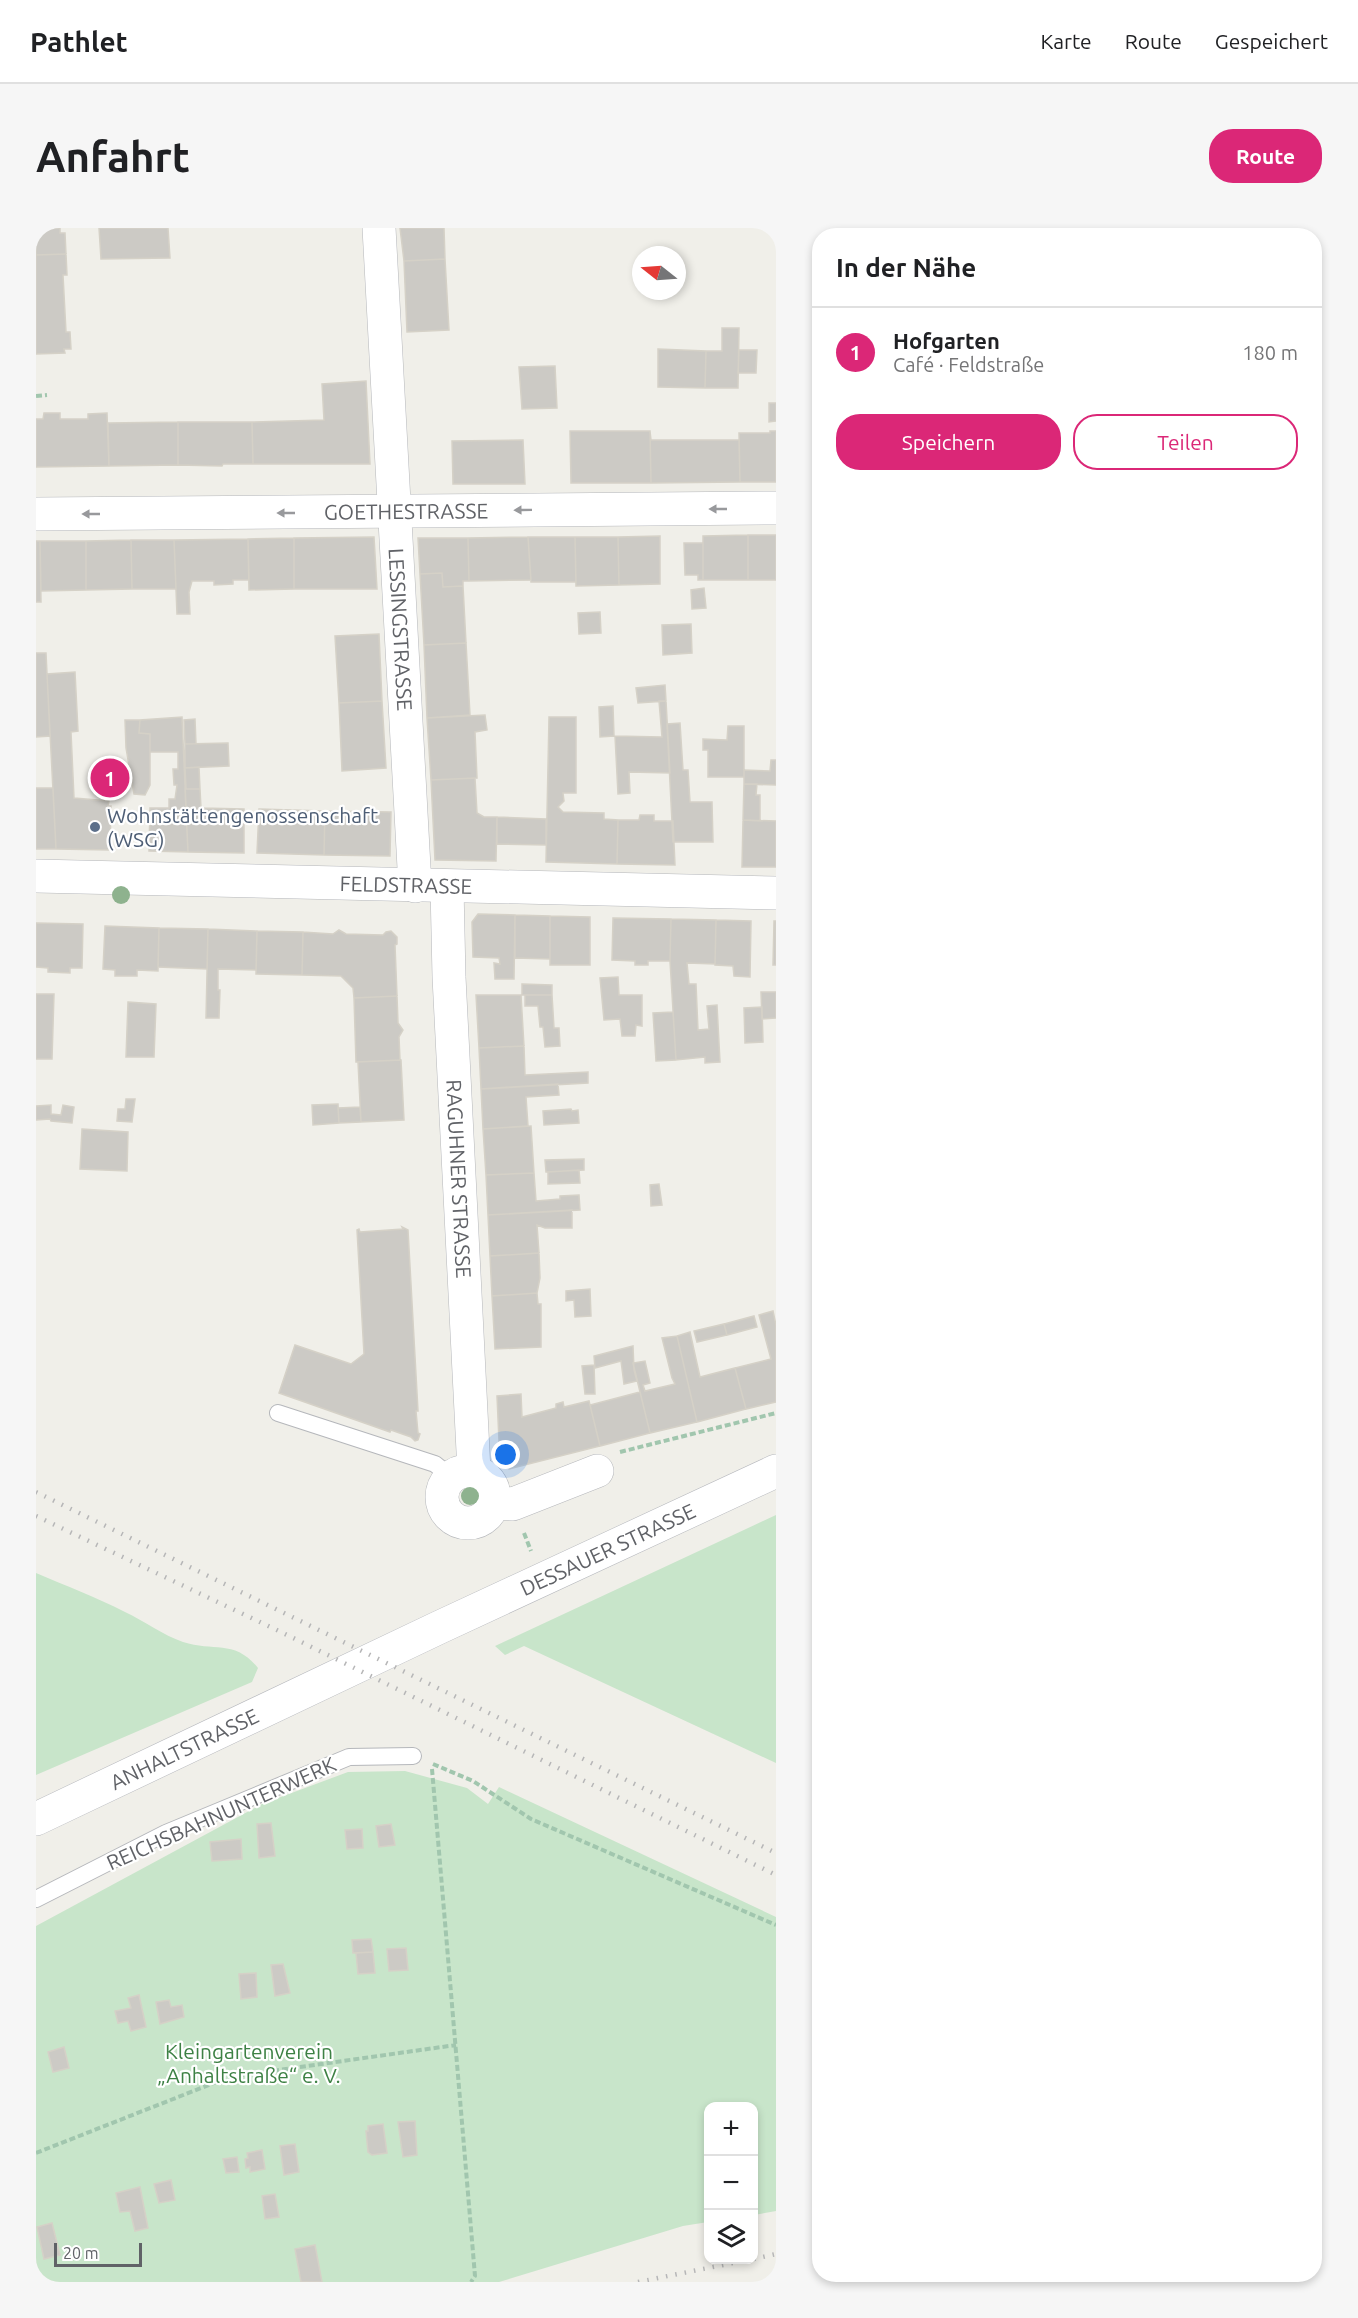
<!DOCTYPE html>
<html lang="de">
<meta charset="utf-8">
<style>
:root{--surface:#fff;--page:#f6f6f6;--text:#202124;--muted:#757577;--line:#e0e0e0;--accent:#db2777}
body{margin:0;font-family:Ubuntu,sans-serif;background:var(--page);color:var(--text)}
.controls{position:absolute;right:18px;bottom:18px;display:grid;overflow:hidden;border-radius:12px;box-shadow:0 3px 9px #0003}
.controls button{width:54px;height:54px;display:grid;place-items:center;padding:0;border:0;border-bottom:2px solid var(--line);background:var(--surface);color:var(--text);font:30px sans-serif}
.compass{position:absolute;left:596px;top:18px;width:54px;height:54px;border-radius:50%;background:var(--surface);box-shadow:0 3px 9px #0003;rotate:287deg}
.scale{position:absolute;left:18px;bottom:15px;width:88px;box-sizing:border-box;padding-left:6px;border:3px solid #606267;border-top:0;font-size:16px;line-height:21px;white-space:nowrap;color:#606267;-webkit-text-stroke:4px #fff;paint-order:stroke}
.you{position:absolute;left:470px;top:1227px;width:21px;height:21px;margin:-15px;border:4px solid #fff;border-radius:50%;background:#1a73e8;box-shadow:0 0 0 9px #1a73e833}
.badge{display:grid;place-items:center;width:39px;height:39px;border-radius:50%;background:var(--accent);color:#fff;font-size:20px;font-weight:700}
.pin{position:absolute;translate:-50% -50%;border:3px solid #fff;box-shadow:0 2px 6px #0006}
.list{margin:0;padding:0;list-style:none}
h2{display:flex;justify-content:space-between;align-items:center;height:78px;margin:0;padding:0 24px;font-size:26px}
h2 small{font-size:20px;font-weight:400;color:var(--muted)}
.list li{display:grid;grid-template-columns:39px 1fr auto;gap:18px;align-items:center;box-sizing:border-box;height:90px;padding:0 24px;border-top:2px solid var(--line)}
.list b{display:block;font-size:22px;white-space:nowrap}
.list p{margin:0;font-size:20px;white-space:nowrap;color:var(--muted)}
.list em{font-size:20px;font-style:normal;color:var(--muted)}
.actions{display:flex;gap:12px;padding:18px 24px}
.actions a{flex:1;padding:14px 0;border:2px solid var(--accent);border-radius:24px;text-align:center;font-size:21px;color:var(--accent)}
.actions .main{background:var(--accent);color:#fff}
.icon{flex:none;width:33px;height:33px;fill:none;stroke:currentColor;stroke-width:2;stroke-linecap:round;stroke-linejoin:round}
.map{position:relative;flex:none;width:740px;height:2054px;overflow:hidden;border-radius:24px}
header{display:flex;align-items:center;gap:36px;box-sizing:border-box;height:84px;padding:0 30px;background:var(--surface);border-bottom:2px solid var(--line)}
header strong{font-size:28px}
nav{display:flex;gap:33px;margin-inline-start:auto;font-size:21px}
.intro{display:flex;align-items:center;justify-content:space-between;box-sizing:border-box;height:144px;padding:0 36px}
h1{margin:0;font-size:42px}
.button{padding:15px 27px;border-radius:24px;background:var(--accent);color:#fff;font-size:21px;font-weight:700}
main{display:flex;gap:36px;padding:0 36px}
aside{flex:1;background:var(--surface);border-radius:24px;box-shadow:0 3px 9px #0003}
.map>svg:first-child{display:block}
.green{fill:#c8e5ca}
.building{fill:#cccac5;stroke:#d5d1c7;stroke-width:1.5}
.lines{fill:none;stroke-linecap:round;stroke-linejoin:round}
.lane-casing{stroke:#b5b7bb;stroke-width:18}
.street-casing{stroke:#b5b7bb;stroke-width:34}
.secondary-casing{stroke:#b7b9be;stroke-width:34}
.path{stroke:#a1c6ae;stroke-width:4;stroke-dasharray:6 3;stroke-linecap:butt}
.lane{stroke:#fff;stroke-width:16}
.street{stroke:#fff;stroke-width:33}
.secondary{stroke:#fff;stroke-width:33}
.rail{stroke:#b6b6b7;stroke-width:4.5;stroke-dasharray:1.5 8;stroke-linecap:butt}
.tree{fill:#8eb28e}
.oneway{fill:#98999c}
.service-dot{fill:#5c6f8a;stroke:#fff;stroke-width:2}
.labels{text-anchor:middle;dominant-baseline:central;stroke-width:4.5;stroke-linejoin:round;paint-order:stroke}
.street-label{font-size:21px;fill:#606267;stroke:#fff}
.service-label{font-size:21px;fill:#4e5e75;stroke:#fff;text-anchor:start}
.park-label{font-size:21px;fill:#3d8144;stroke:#fff}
</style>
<header>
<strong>Pathlet</strong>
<nav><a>Karte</a><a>Route</a><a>Gespeichert</a></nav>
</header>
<div class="intro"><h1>Anfahrt</h1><a class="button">Route</a></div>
<main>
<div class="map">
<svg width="740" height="2054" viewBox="0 0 740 2054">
<rect width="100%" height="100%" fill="#f0efe9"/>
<!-- green -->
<path class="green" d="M740,1287V1535L488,1418L469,1427L459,1418Z
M0,1345C30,1358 60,1369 89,1384C108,1393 127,1407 147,1414C178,1424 199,1411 222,1440L216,1454L0,1547Z
M369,1543L431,1560L452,1576L463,1559L740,1689V1983L718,1987V1878H672V1994L647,1998L463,2054H0V1698L226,1576L312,1544Z"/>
<!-- building -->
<path class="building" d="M0,0H24V5H29L30,26L0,27Z
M63,0H132L134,30L65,31Z
M364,0H408L409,31L368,33Z
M30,26L31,47H27L30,104H34L35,121H28L29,125L0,126V27Z
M409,31L413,102L371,104L368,33Z
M686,100H703L702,160H669L670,123H686Z
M622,121L670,123L669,160L622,159Z
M703,122H721L720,145H702Z
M519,138L521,180L486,181L483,139Z
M330,153L334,236H217L216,194L288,192L286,156Z
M733,175H740V193L733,194Z
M8,185H24V191H52V186L71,185L73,238L0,239V191H7Z
M142,194H216L217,236H187L186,238L142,237Z
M142,194V237L73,238L72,195Z
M534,203H614L615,255H535Z
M614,203L615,212H703L704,254L615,255Z
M734,203H740V254H704L703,205H734Z
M487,212L489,256H417L416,213Z
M712,307V352H667V308Z
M712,307H740V352H712Z
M624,308V356L583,357L582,309Z
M338,309L341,361H258V310Z
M492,309H539L540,354H495Z
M492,309L495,352L433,353L432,310Z
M539,309H582L583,357L540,358Z
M258,310V361L213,362L212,311Z
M382,310H432L433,353H427V358L407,359L406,345L384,346Z
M212,311L213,352H197V356L178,357V353H156L153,364L154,386H141L138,312Z
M95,312L96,361L50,362V313Z
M95,312H138L140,361H96Z
M0,313H4L5,374H0Z
M4,313H50V362L5,363Z
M648,315H667V352H662V347H649Z
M406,345L407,359L427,358L430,415L388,417L384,346Z
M668,360L670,380L656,381L655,362Z
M564,384L565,405L543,406L542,385Z
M655,396L656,425L627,427L626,397Z
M343,406L346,473L303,475L299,408Z
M430,415L434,487L391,490L388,417Z
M0,425H10L14,508L0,509Z
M39,444L42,503L35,504L38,570L73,573L72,578H75L74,622L20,621L11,446Z
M629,457L630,473L602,475L600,460Z
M346,473L350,540L306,543L303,475Z
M623,473H630L634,545L593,544L594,565L582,566L579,508L626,509Z
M577,478L578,508L564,509L563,479Z
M449,487L451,502L439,504L441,550L395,552L391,490Z
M146,489L152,624L113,623L114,580H133V571H139L141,557H138L137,541H142V524H114V506L103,505L104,492Z
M513,489H540V565H527L528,573L522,579L527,584L568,585V591L582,592L581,636L510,634Z
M159,491L160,516H149L148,492Z
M89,492H104L103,505L114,506V557L109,567L98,566L90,520Z
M644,495L647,542H652L654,574H676L677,614H637L631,496Z
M692,498H708V549H672V522H667V511L691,512Z
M192,515L193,538L149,540V516Z
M735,532H740V557L708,556V542L734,543Z
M163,539L164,561H150L149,540Z
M439,550L441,585L448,589H461L460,633L399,632L395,552Z
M708,556H721L720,567H724V593L707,592Z
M0,560H17L20,621H0Z
M149,561H164L165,580L208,581V625L152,624Z
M223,581L289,583L288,627L221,625Z
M289,583L355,584L354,628L288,627Z
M604,587H618V593H637L639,637L581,636L582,592H603Z
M461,589L510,591V617L461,616Z
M707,592L740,593V639H706Z
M442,686L479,687L478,751H459L458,735L464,736L463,730L437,729L436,694Z
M479,687L514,688V731L479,730Z
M514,688L554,689V737H514Z
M577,690L635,691L634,733H612V737H599V733L576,732Z
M635,691L680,692L679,736L651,735L653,756H660L662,802L673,801L671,778L681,777L684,834L669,835V829L640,832L634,733Z
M680,692L715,693L714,749L698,748L697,738L679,737Z
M738,693H740V737H737Z
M0,695L47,696L46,740H34V745L12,744V740L0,739Z
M69,698L123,700L122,743L101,742V748H79V742L67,741Z
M123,700L172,701L171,741L122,739Z
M172,701L221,703L220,742L182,741V762H184L183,790H170Z
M303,702L310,706L347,707L350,704L355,703L361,709V716L359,717L361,768L318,770L317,760L305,748L266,747L267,704L297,706Z
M221,703L267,704L266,747L220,746Z
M582,749L583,767H606V798L600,797L599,808H586L584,791L568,792L564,750Z
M486,756L516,757V767H486Z
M725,764H740V790L726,791Z
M0,766H18L16,831H0Z
M440,767H485L488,818L443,820Z
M489,767H516L518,800H523L524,818L509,819L507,799H504L502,778H489Z
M361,768L362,795L367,802L363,809L364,832L320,834L318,770Z
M92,774L120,776L118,829H90Z
M726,779L727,814L709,815L708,780Z
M637,784L640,832L620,833L617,785Z
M488,818L489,847L552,844V855L445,861L443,820Z
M365,832L368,892L325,894L322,834Z
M522,856L523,867L490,869L492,898L447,901L445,861Z
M90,871H99L96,894L81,893L82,881H89Z
M302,876L303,895L277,897L276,877Z
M15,877V886L25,887L27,877L38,879L36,895L15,893L14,891L0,892V878Z
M324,879L325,894L303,895L302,880Z
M535,881L536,883L542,882L543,895L508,897L507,883Z
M495,898L498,945L450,947L447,901Z
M46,901L92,904L91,943L44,941Z
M548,931V942L510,944L509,932Z
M543,942L544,955L512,956V944Z
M498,945L500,973L524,971V968L543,967L544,982L452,987L450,947Z
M623,956L626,977L615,978L614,957Z
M536,982V1000H509L501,997L503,1025L454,1028L452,987Z
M366,999L372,1002L382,1183H380L382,1205L384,1206L382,1212L379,1213L375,1209L355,1202L354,1204L243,1165L259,1117L315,1136L328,1126L321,1002L323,1001L324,1004L367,1001Z
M503,1025L504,1050L501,1065L456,1068L454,1028Z
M554,1061L555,1088L539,1089L538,1072L530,1073V1063Z
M501,1065L502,1076H505V1119L459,1121L456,1068Z
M737,1083L740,1097V1174L710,1181L699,1140L735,1131L723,1087Z
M718,1088L721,1099L691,1107L688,1096Z
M688,1096L691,1107L661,1114L658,1103Z
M654,1104L664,1149L699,1140L710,1181L661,1194L641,1108Z
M641,1108L661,1194L614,1205L597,1135L609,1133L614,1155L607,1157L609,1163L639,1156L636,1150L626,1110Z
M597,1118L598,1142L601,1153L588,1156L585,1133L559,1140L558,1128Z
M558,1137L559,1166H549L546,1138Z
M604,1164L614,1205L564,1218L554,1177Z
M485,1166L486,1189L520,1180V1176L527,1174L528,1179L553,1173L564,1218L473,1241L464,1235L461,1168Z
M235,1595L239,1628L223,1630L221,1596Z
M355,1596L359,1617L343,1619L340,1598Z
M326,1601L327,1620L311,1621L309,1602Z
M205,1611L206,1631L176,1633L174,1614Z
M335,1711L337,1724L317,1725L316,1712Z
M370,1720L372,1742L353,1743L351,1721Z
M337,1724L339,1745L322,1746L320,1725Z
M247,1736L254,1765L239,1768L235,1737Z
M220,1745L221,1769L205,1771L203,1746Z
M103,1767L110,1799L95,1803L92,1793L82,1795L79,1783L95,1780L92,1770Z
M133,1772L135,1779L146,1777L148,1789L124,1796L120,1774Z
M28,1819L33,1840L17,1844L12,1824Z
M379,1893L381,1927L367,1929L362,1894Z
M347,1896L351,1925L336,1927L332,1924L330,1903H332V1898Z
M259,1916L263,1944L248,1947L244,1918Z
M226,1922L229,1941L214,1944V1939L210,1940L209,1931L212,1930L211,1925Z
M201,1929L203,1944L190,1945L187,1931Z
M135,1952L139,1972L123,1975L118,1956Z
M104,1959L112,2000L99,2003L94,1983L84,1984L80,1965Z
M239,1966L243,1989L229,1991L226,1968Z
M16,1995L24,2027L8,2031L1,1999Z
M279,2017L286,2054H265L259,2021Z"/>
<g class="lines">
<!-- lane casing -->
<g class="lane-casing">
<path id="lane" d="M242,1185L399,1236L415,1249
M0,1671L130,1605L313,1529L377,1528"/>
</g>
<!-- street casing -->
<g class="street-casing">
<g id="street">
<path id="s1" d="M343,0L379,658"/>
<path id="s2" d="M0,286L740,280"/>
<path id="s3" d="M0,648L740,665"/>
<path id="s4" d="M411,659L413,749L438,1243"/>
<circle cx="432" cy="1269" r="26"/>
<path d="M458,1275L477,1276L561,1243"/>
</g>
</g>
<!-- secondary casing -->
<g class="secondary-casing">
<g id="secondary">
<path id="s5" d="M0,1591L404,1399L740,1243"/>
</g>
</g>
<!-- path -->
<path class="path" d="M0,168L11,167
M584,1224L740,1185
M488,1305L495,1323
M397,1536L437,1553L495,1591L740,1697
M396,1541L439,2048L435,2054
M0,1925L193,1849L420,1817"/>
<!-- lane -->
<use href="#lane" class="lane"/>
<!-- street -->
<use href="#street" class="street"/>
<!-- secondary -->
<use href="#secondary" class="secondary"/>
<!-- rail -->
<path class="rail" d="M0,1264L740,1625
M0,1288L245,1404L740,1647
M718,2031L740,2026
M602,2054L712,2032"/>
</g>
<!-- trees -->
<g class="tree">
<circle cx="85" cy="667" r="9"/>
<circle cx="434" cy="1268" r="9"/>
</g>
<!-- one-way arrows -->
<defs><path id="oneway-solid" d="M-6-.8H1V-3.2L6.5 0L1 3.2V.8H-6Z" transform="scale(1.5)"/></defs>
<g class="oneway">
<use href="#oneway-solid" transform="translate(682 281) rotate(180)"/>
<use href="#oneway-solid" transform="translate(487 282) rotate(179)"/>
<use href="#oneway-solid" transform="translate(250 285) rotate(180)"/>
<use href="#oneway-solid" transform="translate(55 286) rotate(180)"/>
</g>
<!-- markers -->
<circle class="service-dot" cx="59" cy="599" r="6"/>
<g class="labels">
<!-- street labels -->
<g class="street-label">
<text stroke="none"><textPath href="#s2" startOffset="370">GOETHESTRASSE</textPath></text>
<text stroke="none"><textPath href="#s1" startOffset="402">LESSINGSTRASSE</textPath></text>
<text stroke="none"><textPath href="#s3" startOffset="370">FELDSTRASSE</textPath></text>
<text stroke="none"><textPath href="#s4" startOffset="292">RAGUHNER STRASSE</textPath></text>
<text stroke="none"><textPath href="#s5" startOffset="632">DESSAUER STRASSE</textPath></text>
<text stroke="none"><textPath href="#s5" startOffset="164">ANHALTSTRASSE</textPath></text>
<text transform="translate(185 1585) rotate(-24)">REICHSBAHNUNTERWERK</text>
</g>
<!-- service labels -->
<g class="service-label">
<text x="71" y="587">Wohnstättengenossenschaft<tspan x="71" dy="24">(WSG)</tspan></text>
</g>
<!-- park labels -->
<g class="park-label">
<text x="213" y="1823">Kleingartenverein<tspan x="213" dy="24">„Anhaltstraße“ e. V.</tspan></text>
</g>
</g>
</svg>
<div class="controls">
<button>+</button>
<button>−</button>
<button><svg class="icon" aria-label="layers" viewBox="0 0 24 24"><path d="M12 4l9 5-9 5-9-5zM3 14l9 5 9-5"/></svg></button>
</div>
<svg class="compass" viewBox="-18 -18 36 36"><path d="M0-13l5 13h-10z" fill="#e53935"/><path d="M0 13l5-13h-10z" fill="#757577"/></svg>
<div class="scale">20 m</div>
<div class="you"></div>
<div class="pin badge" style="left:74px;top:550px">1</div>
</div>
<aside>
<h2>In der Nähe<small></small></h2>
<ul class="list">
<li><span class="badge">1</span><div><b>Hofgarten</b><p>Café · Feldstraße</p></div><em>180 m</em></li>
</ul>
<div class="actions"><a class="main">Speichern</a><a>Teilen</a></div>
</aside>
</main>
